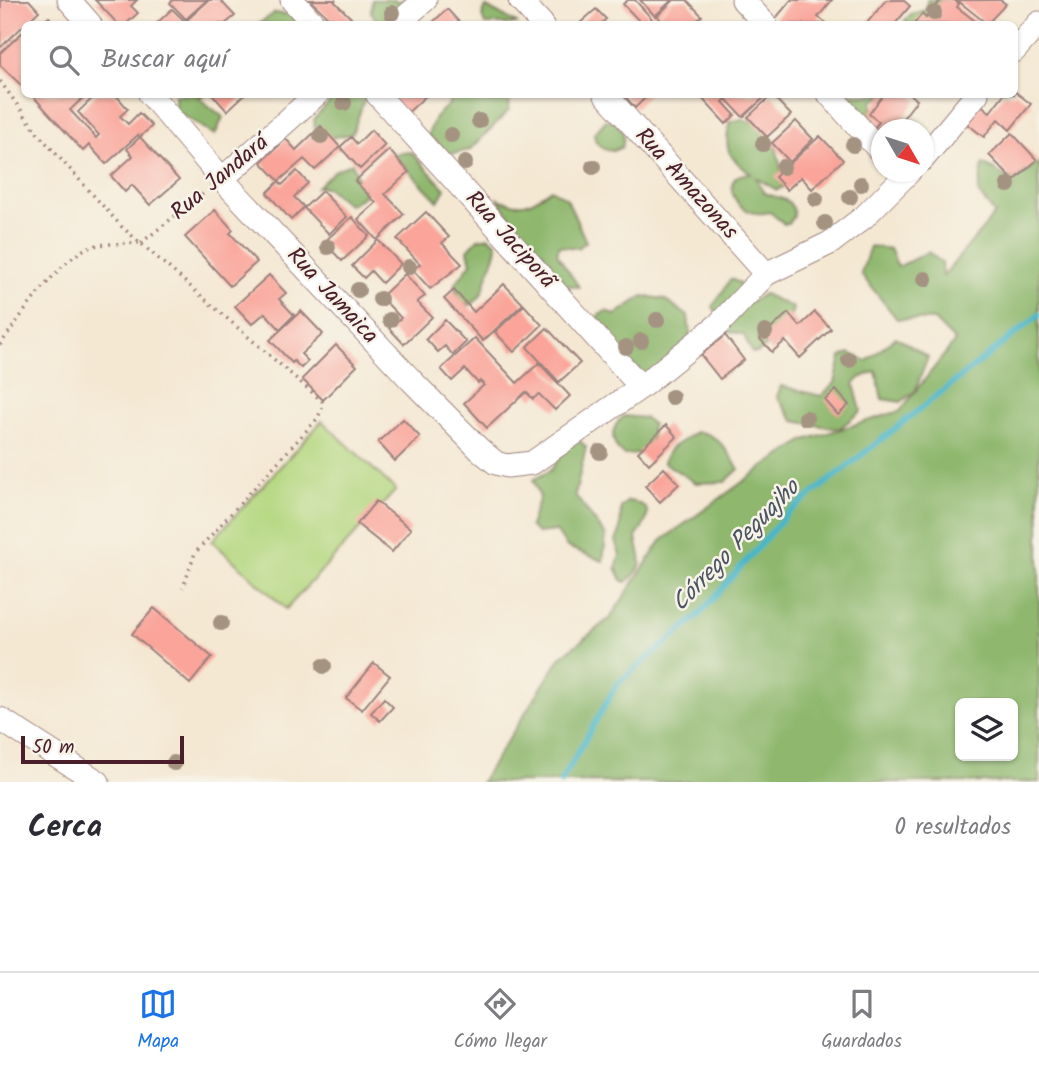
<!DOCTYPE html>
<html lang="es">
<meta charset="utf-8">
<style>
:root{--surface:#fff;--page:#f7f7f7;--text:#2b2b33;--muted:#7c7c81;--line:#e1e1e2;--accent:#1a73e8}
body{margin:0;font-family:Kalam,sans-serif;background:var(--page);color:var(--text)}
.controls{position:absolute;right:21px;bottom:21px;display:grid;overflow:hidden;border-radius:10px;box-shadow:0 2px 5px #0004}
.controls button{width:63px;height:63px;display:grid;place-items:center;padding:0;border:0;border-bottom:2px solid var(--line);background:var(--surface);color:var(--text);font:35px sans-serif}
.compass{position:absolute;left:871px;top:119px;width:63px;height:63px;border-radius:50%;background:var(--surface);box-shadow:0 2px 5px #0004;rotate:129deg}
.scale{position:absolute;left:21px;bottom:18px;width:163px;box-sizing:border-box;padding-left:7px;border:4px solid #4a1f2b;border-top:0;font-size:19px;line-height:24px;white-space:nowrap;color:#4a1f2b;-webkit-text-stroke:5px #f7f3e8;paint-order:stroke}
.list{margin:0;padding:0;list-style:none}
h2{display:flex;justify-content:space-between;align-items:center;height:91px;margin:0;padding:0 28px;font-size:30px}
h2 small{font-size:23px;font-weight:400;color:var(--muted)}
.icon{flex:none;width:38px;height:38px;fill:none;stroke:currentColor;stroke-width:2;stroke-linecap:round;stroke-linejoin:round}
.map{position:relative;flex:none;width:1039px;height:782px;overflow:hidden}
.search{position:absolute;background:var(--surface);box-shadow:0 2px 5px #0004;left:21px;right:21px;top:21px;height:77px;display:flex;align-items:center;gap:18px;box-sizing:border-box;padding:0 24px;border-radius:10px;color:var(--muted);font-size:26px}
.sheet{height:189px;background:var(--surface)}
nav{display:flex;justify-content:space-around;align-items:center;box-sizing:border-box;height:98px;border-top:2px solid var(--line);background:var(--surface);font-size:19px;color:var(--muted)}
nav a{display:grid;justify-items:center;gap:4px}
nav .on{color:var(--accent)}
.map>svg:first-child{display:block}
.green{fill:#b4d77f;stroke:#7f7b55;stroke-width:2}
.forest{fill:#8fb86e;stroke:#6c6c4c;stroke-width:2;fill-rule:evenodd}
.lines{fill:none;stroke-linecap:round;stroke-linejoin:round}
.stream{stroke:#4bb6c7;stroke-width:6}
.building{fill:#faa49a}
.minor-casing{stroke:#9f847f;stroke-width:25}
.path{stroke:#9f847f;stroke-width:3.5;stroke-dasharray:2 5;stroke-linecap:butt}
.minor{stroke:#fff;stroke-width:23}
.tree{fill:#a59382}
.labels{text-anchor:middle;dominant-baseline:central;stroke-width:5;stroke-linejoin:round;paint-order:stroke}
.street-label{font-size:23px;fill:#4a1f2b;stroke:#f7f3e8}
.water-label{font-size:24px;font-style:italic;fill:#4a5462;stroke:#f7f3e8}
</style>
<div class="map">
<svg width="1039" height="782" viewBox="0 0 1039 782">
<rect width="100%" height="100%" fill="#f7f3e8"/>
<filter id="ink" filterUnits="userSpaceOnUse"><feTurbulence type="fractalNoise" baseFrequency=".0143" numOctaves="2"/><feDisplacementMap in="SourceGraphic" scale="14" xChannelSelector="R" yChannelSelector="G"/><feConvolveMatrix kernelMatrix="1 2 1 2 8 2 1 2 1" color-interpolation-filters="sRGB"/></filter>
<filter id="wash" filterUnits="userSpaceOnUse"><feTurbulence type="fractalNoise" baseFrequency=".00686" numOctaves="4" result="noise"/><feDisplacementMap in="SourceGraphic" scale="28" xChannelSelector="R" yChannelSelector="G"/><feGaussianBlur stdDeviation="1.57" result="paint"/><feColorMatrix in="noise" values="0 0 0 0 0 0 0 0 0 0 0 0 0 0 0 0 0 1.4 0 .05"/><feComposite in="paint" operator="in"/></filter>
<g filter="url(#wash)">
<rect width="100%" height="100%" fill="#f4e8d3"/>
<!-- green -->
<path class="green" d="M322,421L396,490L286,609L212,541Z"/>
<!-- forest -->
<path class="forest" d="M372,0H393L399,2L402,0H418L404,24H379L371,12Z
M927,0H947L920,24H907L905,20L912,14L926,10Z
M486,7L518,24H485L482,16Z
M275,13L293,15L297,24H258Z
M175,95H204L199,98L223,117L215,135L175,110Z
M336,95H366L352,134L316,140L314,119Z
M449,95H510L509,110L470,150L450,154L428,135L435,117L449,104Z
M842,95H884L873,101L871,119Z
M742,119C747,121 755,122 759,124C778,135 780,167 785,186L777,190L756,178L764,193C778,199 793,196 794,216L789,224H784L770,212C733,222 716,171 751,174C728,156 723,151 730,122Z
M606,120C621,121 626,133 622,147L613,151L604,149L596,142L594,134Z
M411,152L445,189L438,201L393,154Z
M1039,162V782H481L561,657L610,618L661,541L762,468L805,440L900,411L955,341L934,320L897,319L861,274L870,246L890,249L898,267L928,252L942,263L943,276L995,214L978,193L983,164L1014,181ZM960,703H1013V756H960Z
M352,163L365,195L349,205L326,187H317L334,171Z
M551,189L567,199L586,242L578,248L559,246L557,254L579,287L564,285L538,257L498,199C523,209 530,204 551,189Z
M489,237L497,244C497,255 492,262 489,271C484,285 484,298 470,305L461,302L454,286L471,263L468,250L478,239Z
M731,279L739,283L748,304L764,294L793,308L786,332L757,353H752L744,335L725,330L713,306Z
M643,296L664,299L688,316L691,342L651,380L598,336V316L606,311L615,315Z
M896,337L928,357L915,391L901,402L882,399L876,371L860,378L854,384L861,411L839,429L794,421L777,397L781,386L821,396L835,383L841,357L849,353L867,361Z
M624,416L645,418L652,424L651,442L638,454L624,455C610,444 609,428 624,416Z
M696,432C718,432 728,453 739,469L725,482L696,483L663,462L671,448Z
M579,440L586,447L575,495L606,536L603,561L567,547L556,531L537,533L530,526L540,497L533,480L551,470L569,444Z
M628,501C657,505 648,521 636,537C639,560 649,564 626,582L622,580L616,568L620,555L616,541L620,531L621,507Z"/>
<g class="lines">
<!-- stream -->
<path class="stream" d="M561,782L617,684L698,616L787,514L1039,315"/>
</g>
<g id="blocks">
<!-- building -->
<path class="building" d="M1,0H29L39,11L0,48Z
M95,0H137L131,6L138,13L126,24H118Z
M173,0H207L186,19L170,3Z
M209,0H220L235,16L225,24H192L187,20Z
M310,0H336L334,1L353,20L348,24H335Z
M628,0H635L652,19L647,24H642L623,4Z
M640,0H672L655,16Z
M674,0H687L702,16L693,24H665L657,16Z
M791,0H832L818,17L828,24H771Z
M886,0H903L910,6L895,24H866Z
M941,0H954L959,4L957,7L979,24H914L922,14L926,18Z
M957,0H1000L1006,4L987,24Z
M172,9L188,24H156Z
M447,9L461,24H431Z
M596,9L606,19L601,24H579Z
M49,17L55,24H31L37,19L41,24Z
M24,31V88L0,65V53Z
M1014,91L1031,104L1010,130L998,119L984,137L966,123L981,105L990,112L1004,94H1014Z
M31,94H87L70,110L96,138L99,135L78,112L97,94H115L128,109L120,116L128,124L139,113L152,126L140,137L138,135L106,164L89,145L83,151Z
M212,94H245L227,111Z
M386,94H428L405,115Z
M623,94H649L635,108Z
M698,94H768L743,117L726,99L723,102L735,115L726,124Z
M884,94H910L917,100L894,130H881V144L869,134L879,122L869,114Z
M772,95L791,115L767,137L748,117Z
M796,121L813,139L790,162L772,143Z
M321,126L340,147L351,137L357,144L371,130L385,145L360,169L340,147L315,170L304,159L279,181L261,162L286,139L296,150Z
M1012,133L1037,160L1014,181L989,155Z
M820,136L843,160L812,189L801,177L787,190L775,177Z
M140,137L179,180L150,205L132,185L125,192L111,176L133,156L127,149Z
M389,150L409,172L385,194L404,214L377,240L358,219L376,203L355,181Z
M297,171L308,183L294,197L304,207L291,220L267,193L279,181L282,185Z
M322,191L347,217L329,234L304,208Z
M215,210L233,230L230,233L257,262L230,286L185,237Z
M426,212L449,237L442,243L462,264L430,289L413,270L420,264L397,239Z
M352,217L369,236L342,261L324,242Z
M378,240L401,264L382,283L371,271L364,278L352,266Z
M405,274L425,296L417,302L432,317L404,344L389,328L401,318L381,297Z
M269,275L286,293L279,299L294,315L280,329L265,313L252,324L235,306Z
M504,284L523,304L483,341L444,299L454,290L474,312Z
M524,305L542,325L514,352L495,332Z
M301,311L323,334L301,354L308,361L301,368L294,361L292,363L270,340Z
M815,312L831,329L800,358L785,341L772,352L760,339L788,313L800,326Z
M445,320L466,342L453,355L445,346L438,352L426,339Z
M547,328L580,363L559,382L527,347Z
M725,335L744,360L720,379L701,355Z
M475,338L517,383L539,363L570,396L555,410L539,394L533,399L526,392L487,428L464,403L484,385L480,381L478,383L465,369L452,381L441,369Z
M336,345L357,366L323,400L302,379Z
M836,390L849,405L838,415L825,400Z
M403,419L420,437L395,461L378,442Z
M666,425L677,437L649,464L638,452Z
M664,468L679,484L660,502L645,486Z
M376,501L411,529L392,552L357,524Z
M154,608L212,657L190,684L132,634Z
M374,663L390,676L362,710L346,698Z
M384,698L393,707L380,721L371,713Z"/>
</g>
</g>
<g filter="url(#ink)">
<use href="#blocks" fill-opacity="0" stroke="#9f847f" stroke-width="2"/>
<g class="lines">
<!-- minor casing -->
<g class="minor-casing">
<path id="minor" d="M69,0L90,24
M292,0L314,24
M520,0L542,24
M743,0L765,24
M397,24L425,0
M1014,51L1039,23
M150,94L222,179L412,381L480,450L496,463L507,466L532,463L641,387L718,325L766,274L830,243L864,217L909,172
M377,94L641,387
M605,94L766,274
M829,94L881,152
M923,159L977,94
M222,179L317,94
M0,719L98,782"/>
</g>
<!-- path -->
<path class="path" d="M0,81L39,135L122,227L322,401L323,407L317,419L195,553L183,588
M141,243L205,192
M0,345C20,317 58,261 89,247C100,243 126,244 139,243"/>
<!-- minor -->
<use href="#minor" class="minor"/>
</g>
<!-- trees -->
<g class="tree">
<circle cx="392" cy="13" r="8"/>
<circle cx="934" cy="13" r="8"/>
<circle cx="344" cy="103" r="8"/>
<circle cx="479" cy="121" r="8"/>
<circle cx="451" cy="135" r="8"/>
<circle cx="321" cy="136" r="8"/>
<circle cx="763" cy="144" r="8"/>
<circle cx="853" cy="145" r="8"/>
<circle cx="465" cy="163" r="8"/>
<circle cx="593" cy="167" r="8"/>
<circle cx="783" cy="167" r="8"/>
<circle cx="861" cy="184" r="8"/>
<circle cx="1008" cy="185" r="8"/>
<circle cx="850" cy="197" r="8"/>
<circle cx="816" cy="199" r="8"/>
<circle cx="825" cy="223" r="8"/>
<circle cx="328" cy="247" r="8"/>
<circle cx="409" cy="267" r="8"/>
<circle cx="925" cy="279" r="8"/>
<circle cx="358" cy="290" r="8"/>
<circle cx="380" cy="299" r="8"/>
<circle cx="390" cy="320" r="8"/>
<circle cx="657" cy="320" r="8"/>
<circle cx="765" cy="332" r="8"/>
<circle cx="641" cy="341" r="8"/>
<circle cx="626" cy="347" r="8"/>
<circle cx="849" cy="360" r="8"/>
<circle cx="672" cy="397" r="8"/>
<circle cx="806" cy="418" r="8"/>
<circle cx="600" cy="452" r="8"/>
<circle cx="221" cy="623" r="8"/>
<circle cx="324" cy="666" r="8"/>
<circle cx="174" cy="763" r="8"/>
</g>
</g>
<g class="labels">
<!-- street labels -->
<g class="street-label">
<text transform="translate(220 178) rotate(-40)">Rua Jandará</text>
<text transform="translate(686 184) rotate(48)">Rua Amazonas</text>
<text transform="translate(510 240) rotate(48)">Rua Jaciporã</text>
<text transform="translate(332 296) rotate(47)">Rua Jamaica</text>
</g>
<!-- water labels -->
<g class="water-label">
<text transform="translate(736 546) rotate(-46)">Córrego Peguajho</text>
</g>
</g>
</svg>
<div class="controls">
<button><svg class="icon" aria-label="layers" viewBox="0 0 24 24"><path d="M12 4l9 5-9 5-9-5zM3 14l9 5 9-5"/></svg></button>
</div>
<svg class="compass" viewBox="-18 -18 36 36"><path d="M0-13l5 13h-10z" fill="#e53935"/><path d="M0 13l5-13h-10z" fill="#7c7c81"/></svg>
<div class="scale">50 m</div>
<div class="search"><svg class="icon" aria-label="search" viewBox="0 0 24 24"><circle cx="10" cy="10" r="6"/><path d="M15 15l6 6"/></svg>Buscar aquí</div>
</div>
<section class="sheet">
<h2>Cerca<small>0 resultados</small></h2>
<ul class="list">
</ul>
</section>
<nav>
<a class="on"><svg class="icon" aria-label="map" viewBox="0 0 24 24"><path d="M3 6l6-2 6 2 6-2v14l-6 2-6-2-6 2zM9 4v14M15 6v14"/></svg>Mapa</a>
<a><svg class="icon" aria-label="directions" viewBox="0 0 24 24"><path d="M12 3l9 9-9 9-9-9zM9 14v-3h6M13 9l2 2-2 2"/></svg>Cómo llegar</a>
<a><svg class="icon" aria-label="saved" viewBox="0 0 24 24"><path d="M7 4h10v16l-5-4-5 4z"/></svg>Guardados</a>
</nav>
